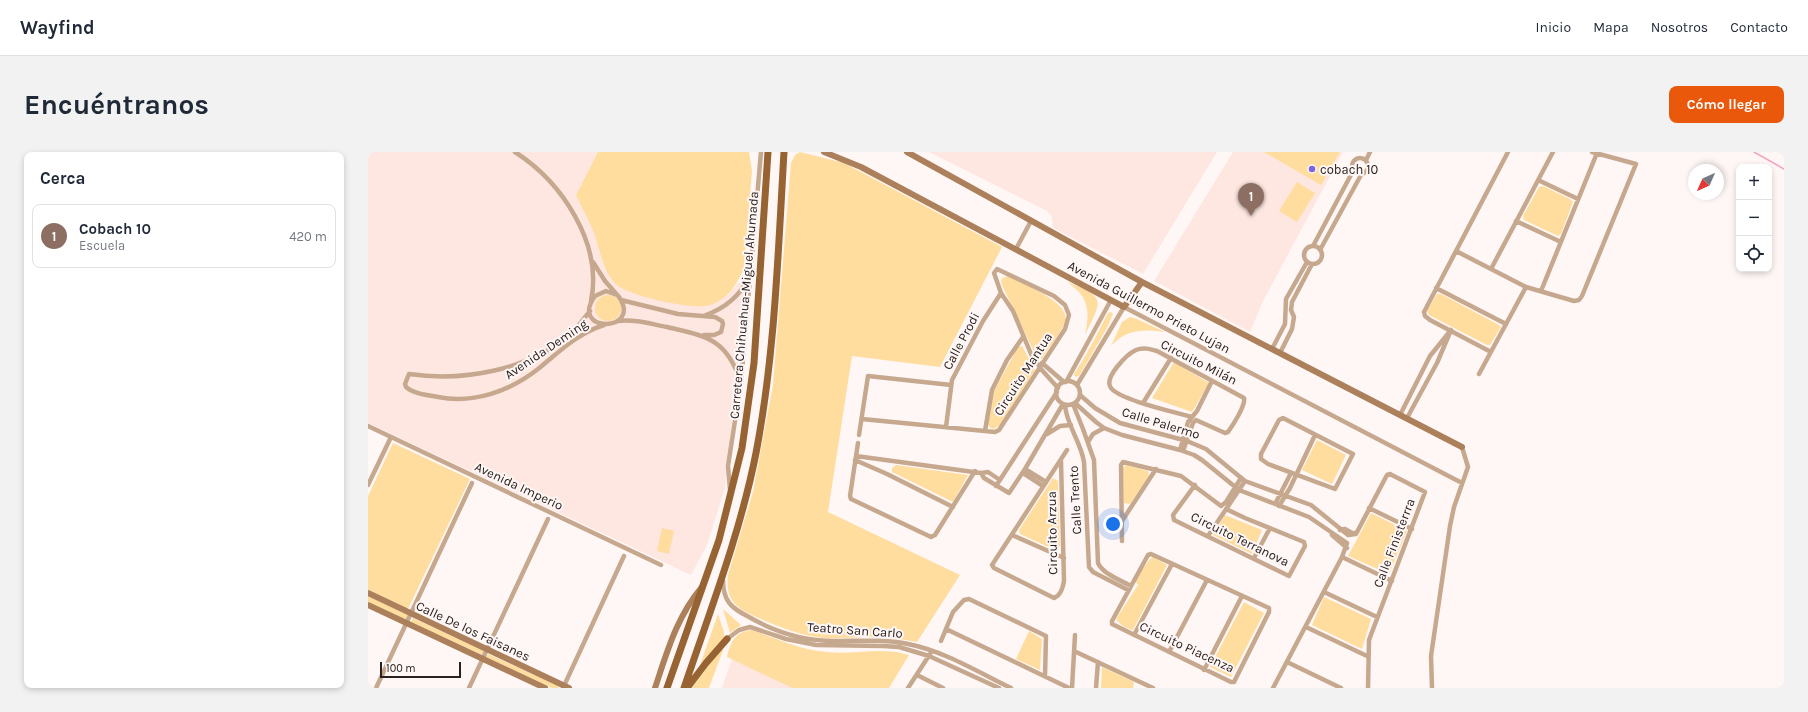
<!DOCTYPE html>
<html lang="es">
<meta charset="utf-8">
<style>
:root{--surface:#fff;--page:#f2f2f3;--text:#1f2937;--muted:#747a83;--line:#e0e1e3;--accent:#ea580c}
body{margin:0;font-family:Karla,sans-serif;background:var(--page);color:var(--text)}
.controls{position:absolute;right:12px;top:12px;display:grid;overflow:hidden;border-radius:8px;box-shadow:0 2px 6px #0003}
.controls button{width:36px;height:36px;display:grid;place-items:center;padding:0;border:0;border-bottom:1px solid var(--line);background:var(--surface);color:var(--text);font:20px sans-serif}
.compass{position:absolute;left:1320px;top:12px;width:36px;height:36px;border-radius:50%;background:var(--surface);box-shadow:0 2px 6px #0003;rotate:225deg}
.scale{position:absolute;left:12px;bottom:10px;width:81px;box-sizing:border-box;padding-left:4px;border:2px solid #28211f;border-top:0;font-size:11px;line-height:14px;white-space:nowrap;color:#28211f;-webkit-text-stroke:3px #fff7f5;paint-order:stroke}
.you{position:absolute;left:745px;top:372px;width:14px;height:14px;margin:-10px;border:3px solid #fff;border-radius:50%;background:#1a73e8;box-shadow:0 0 0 6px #1a73e833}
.badge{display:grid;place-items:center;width:26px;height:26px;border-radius:50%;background:var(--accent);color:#fff;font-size:13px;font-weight:700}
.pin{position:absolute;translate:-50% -33px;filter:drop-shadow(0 1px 2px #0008)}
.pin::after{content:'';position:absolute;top:21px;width:14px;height:12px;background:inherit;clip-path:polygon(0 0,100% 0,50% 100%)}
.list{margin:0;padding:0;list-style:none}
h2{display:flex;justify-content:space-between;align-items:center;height:52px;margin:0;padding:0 16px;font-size:17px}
h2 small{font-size:13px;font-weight:400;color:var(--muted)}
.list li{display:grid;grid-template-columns:26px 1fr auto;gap:12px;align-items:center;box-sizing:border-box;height:64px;margin:0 8px 8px;padding:0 8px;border:1px solid var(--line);border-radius:8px}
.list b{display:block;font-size:15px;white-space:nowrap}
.list p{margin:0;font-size:13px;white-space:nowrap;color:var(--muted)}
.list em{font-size:13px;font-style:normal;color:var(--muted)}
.icon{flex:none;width:22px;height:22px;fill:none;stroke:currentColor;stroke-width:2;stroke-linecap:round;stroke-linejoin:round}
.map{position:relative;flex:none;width:1416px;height:536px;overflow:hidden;border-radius:8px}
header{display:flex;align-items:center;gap:24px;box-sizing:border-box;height:56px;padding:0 20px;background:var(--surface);border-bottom:1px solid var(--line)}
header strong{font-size:19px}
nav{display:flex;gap:22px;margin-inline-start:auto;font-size:14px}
.intro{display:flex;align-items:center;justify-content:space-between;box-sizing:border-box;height:96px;padding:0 24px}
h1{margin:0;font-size:28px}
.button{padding:10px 18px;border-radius:8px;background:var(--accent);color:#fff;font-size:14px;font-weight:700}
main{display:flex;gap:24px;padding:0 24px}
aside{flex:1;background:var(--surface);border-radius:8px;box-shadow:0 2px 6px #0003}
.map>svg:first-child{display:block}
.built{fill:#fde7e0}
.green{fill:#fedd9e}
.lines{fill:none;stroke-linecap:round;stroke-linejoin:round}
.stream{stroke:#f69fc1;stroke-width:1.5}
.street{stroke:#c6a88f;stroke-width:4.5}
.secondary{stroke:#ac805b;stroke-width:6}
.primary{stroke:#986332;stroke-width:7}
.poi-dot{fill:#7d64df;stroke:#fff7f5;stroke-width:1.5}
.labels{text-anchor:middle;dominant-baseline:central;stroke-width:4;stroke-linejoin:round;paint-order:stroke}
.poi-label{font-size:13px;fill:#28211f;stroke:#fff7f5;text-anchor:start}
.street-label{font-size:13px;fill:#28211f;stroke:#fff7f5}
</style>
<header>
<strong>Wayfind</strong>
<nav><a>Inicio</a><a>Mapa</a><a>Nosotros</a><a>Contacto</a></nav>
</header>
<div class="intro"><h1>Encuéntranos</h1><a class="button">Cómo llegar</a></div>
<main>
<aside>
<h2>Cerca<small></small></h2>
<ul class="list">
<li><span class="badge" style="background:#8d6e63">1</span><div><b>Cobach 10</b><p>Escuela</p></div><em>420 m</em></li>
</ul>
</aside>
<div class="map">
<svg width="1416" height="536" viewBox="0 0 1416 536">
<rect width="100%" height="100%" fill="#fff7f5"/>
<!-- built -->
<path class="built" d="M0,0H230L208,43L225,77L241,122L263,141L303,150L360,143L370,131H379L357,336L339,393L323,423L0,271Z
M561,0H849L775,122L685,76L684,65L679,59Z
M865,0H975L895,149L882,180L786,129Z
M364,507L424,536H354Z"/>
<!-- green -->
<path class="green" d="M230,0H381L384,19L376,116C369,133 360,147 342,153C327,159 263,144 250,134C234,121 232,94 224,76C219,65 213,54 208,43Z
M432,0L476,11L634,95L572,215L484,204L460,360L592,423L549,490C533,487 517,485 500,485C486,485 472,487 457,486C434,484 414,476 393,467C369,457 357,450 360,423L385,340L405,233L423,11L427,3Z
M896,0H972L953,33Z
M929,30L947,41L929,70L911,59Z
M1175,34L1202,47L1205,50L1193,82L1190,84L1156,68L1155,64L1171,35Z
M640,124C654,132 704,150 697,170C692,183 681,195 674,207L669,206L633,131L634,126Z
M699,130C739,145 734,148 717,183C722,158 721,145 699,130Z
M1069,142H1073L1131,173L1133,175L1122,193H1119L1061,163L1059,159Z
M227 156a13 13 0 1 1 26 0a13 13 0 1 1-26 0Z
M743,160L745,162L739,176L711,224L707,225L706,222C719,203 729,182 740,161Z
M762,165L769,167L797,180C776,177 758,177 743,194L754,170Z
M654,194L667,218L634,271L626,277L622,276L620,272L626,239L650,195Z
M806,210L841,231L824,260L784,246Z
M949,288L978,303L964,332L934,318Z
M25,291L102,327L40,457L0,438V344Z
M528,313L600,323L585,350L524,320V316Z
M758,313L780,319L781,324L762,352L756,351L755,316Z
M685,326L690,329L692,394L687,398L652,382L651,378Z
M1003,361L1039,379L1021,422L980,404Z
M857,363L894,378L884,402L845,383Z
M294,376L306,379L301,402L289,399Z
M785,405L799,413L765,478C757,476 752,473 748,467L770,433L767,428L782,407Z
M0,444L40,463L38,468L0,450Z
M956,445L1003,467L994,497L944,473Z
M876,450L896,461L863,525L842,515Z
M355,457L373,473L362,481Z
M350,462L356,480V486L331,516Z
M45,466L116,499L114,503L43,470Z
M383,478C409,486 431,498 459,500C486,503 514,494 541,503L521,536H424L359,505C362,491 367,480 383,478Z
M661,479L674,487L672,518L648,507Z
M352,497L355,498L341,536H324Z
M120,502L191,534L190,536H184L118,505Z
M734,515L766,530L765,536H733Z"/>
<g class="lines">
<!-- stream -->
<path class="stream" d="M1386,0L1416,17"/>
<!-- street -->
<path class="street" d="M147,0C194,30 235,92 223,149
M984 14a8 8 0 1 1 16 0a8 8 0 1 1-16 0Z
M998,8L1002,0
M1170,28L1210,47
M1148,69L1193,90
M945,94L985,19
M936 103a9 9 0 1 1 18 0a9 9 0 1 1-18 0Z
M648,97L663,69
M952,98L993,23
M1088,99L1158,135L1206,149L1211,148L1214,144L1268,12L1224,0
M225,110L237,129L251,145C275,181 200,181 227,144L238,139L249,143
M1123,117L1185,0
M1068,136L1138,172
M1173,139L1229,1
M253,148L310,162L347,165L354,169L355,172L353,180L346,183H336
M222,159C216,166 211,174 205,180C163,218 95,230 41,222L37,232L38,235C46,242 59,243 70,245C106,252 142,239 170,217C191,200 210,181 236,173
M338,163C357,156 371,145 380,127
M250,169C267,167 283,172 299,175C337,184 358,186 372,228
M904,197L917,172L918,147L939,110
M1123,200L1062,168L1057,164L1056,160L1140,0
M912,201L924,177L926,165L923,158L924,150L944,112
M674,211L696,230
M1111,222L1158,135
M688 241a12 12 0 1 1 24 0a12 12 0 1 1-24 0Z
M698,230L743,148
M709,233L756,155L1094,331
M712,243L727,256L752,271L819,289L838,297L877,329L943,353L980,383L988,382L1019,323L1022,322L1057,340L1001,488L1000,536
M707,251L728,270L736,276L754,283L812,298L826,303L834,308L871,338L941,365L979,391L974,405L905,536
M775,251L803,206
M705,252L715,277L726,308L730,411C735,422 752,428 763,434
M697,253C698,272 713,290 716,310L721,415L725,420L760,438
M1032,263L1062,204L1083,178
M915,266L985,302L967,337L900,312L893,307V302L911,268Z
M1039,266L1069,211L1083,178
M494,267L627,280L631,278L697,177L701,163L697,153L686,144L629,117L626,121L633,141L645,159L663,202L673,217L690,236
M0,274L293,413
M578,275L584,228L615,169L633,141
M617,279L624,238L639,208L655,185
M679,282L692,274L703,273
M491,283L500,224L583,233
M720,290L725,282L736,276
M490,291L482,344L483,347L563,385L567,383L607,319
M812,298L820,270L829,259L844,229
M815,299L825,271L828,268L857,281L860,280C865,273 878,253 876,246L789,199C782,197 775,195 768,198C759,202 735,226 743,236C752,248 807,260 824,265
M488,304L613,321L620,320L632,328
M487,308L519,322L585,355
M693,309L696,429C695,435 692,444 686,446L626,416L624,413L699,298
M657,317L678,330
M613,321L616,326L641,341L657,317L695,252
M655,321L675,334
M0,333L23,285
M827,333L805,363L806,368L921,424L937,394L936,390L877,366L858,357
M628,334L689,240
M362,338L360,314L373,230L393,0
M907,352L923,321
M911,354L922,336L947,283
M1001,356L1044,377
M754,369L788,317
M972,378L977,377L984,381H988
M644,383L696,406
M964,383L979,396
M840,384L877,329
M754,389L753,313L755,310L813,324L853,354L858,350L873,326
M783,402L901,456V460L866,530H863L744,472V469L780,403Z
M974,405L1024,429
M886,406L902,376
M355,428C355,449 363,456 381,465C407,480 437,489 467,489C492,489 516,487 540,492C576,499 610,520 643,536
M956,440L1009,465
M938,475L999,504
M578,477L701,536
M766,483L804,412
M359,487L371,478L382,475L418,487L448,493L515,494L531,495L561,504L631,536
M573,489L585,460L596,448L601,447L678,484L677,524
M706,499L785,536
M801,500L839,428
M919,510L973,536
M836,518L874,444
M549,523L575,536
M8,536L104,331
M101,536L180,367
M195,536L256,404
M540,536L562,502
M704,536L707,483
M728,536L730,510
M1064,536L1063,504L1082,374L1086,355L1100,315L1094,295"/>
<!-- secondary -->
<path class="secondary" d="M456,0L493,15L756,155L774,130
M539,0L774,130L1094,295
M0,441L201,536
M0,453L177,536
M287,536C299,500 309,464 334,435"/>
<!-- primary -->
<path class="primary" d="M299,536L351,388L374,296L386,211L400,0
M316,536C342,459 372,382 388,301C407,202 410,101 416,0
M319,536L338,511L359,487"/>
</g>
<!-- markers -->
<circle class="poi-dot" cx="944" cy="17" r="4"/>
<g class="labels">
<!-- poi labels -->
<g class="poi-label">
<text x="952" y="17">cobach 10</text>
</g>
<!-- street labels -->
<g class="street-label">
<text transform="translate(376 153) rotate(-85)">Carretera Chihuahua-Miguel Ahumada</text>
<text transform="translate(781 155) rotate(28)">Avenida Guillermo Prieto Lujan</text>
<text transform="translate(593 189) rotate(-62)">Calle Prodi</text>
<text transform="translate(178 197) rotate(-34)">Avenida Deming</text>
<text transform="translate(831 210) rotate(27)">Circuito Milán</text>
<text transform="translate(655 222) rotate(-57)">Circuito Mantua</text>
<text transform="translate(793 271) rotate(17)">Calle Palermo</text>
<text transform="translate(151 334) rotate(25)">Avenida Imperio</text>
<text transform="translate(707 348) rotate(-93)">Calle Trento</text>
<text transform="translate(684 381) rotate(-91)">Circuito Arzua</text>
<text transform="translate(872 387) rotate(26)">Circuito Terranova</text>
<text transform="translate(1026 391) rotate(-69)">Calle Finisterrra</text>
<text transform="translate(487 478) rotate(4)">Teatro San Carlo</text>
<text transform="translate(105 479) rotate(25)">Calle De los Faisanes</text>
<text transform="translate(819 495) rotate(25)">Circuito Piacenza</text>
</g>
</g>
</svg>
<div class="controls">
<button>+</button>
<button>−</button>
<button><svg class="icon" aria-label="locate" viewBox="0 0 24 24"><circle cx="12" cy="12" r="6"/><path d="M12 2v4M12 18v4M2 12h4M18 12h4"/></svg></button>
</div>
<svg class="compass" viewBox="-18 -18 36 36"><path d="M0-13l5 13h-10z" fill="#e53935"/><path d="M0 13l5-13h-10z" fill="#747a83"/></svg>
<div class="scale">100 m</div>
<div class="you"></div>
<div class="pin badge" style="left:883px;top:64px;background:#8d6e63">1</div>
</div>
</main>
